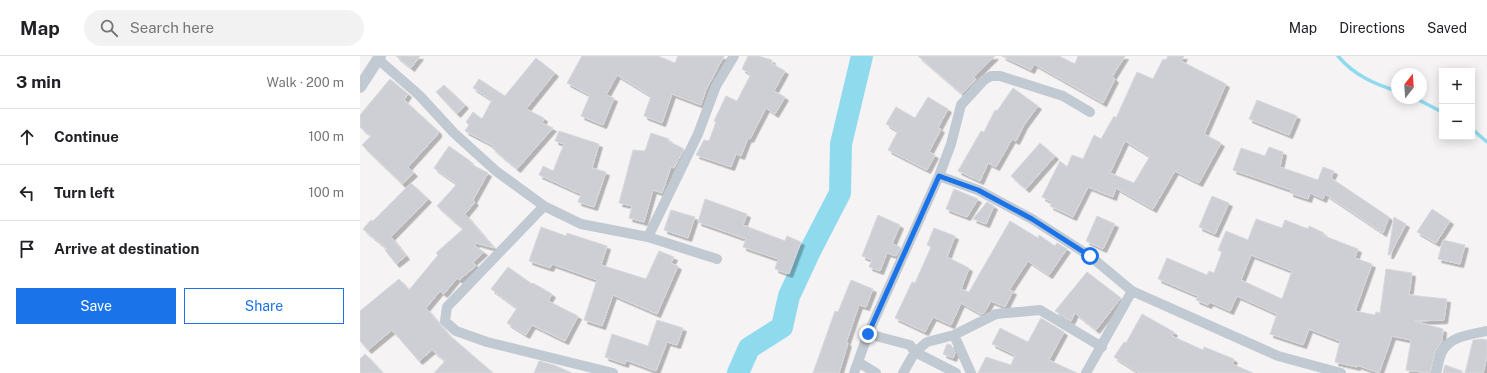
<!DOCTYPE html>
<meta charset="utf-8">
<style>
:root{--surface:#fff;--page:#f2f2f2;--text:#202124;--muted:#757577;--line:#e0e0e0;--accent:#1a73e8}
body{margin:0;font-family:"Public Sans",sans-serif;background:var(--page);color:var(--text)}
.controls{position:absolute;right:12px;top:12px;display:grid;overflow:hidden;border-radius:0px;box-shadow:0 2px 10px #0003}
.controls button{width:36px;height:36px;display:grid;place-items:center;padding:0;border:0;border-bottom:1px solid var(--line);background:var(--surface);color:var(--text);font:20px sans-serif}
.compass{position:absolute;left:1031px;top:12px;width:36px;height:36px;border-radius:50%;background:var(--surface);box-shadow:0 2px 10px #0003;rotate:17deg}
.stop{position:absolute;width:12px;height:12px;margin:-9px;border:3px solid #1a73e8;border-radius:50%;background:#fff}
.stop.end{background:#1a73e8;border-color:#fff;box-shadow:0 1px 4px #0008}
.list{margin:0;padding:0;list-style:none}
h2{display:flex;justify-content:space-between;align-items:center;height:52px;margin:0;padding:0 16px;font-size:17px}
h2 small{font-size:13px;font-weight:400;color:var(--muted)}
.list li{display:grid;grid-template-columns:26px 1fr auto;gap:12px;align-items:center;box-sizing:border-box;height:56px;padding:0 16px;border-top:1px solid var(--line)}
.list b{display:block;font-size:15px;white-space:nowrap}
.list em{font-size:13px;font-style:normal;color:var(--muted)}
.actions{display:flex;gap:8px;padding:12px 16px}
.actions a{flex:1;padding:9px 0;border:1px solid var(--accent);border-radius:0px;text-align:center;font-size:14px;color:var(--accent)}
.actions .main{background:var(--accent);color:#fff}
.icon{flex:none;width:22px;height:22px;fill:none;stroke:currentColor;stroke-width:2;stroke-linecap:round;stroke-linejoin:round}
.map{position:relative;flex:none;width:1127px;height:317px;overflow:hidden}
header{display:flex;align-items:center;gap:24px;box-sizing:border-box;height:56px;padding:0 20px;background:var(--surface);border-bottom:1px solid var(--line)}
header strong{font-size:19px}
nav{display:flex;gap:22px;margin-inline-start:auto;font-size:14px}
.search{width:280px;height:36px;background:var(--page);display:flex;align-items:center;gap:10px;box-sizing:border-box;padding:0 14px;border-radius:22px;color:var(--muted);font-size:15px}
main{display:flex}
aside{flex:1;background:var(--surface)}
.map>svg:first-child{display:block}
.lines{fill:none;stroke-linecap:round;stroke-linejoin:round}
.stream{stroke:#90daee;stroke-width:3.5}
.river{stroke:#90daee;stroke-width:22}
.building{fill:#cdcfd5;stroke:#d7d9de;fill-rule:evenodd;filter:url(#shadow)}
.minor{stroke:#c1cad2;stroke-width:10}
.tertiary{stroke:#c1cad2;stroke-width:12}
.route{stroke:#1a73e8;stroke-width:5}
</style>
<header>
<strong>Map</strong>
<div class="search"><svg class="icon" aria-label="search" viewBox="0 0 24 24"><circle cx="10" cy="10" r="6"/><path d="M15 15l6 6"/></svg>Search here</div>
<nav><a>Map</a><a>Directions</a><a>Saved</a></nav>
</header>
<main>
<aside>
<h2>3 min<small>Walk · 200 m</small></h2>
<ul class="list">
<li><svg class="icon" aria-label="ahead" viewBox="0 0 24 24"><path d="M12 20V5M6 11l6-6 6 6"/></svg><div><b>Continue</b></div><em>100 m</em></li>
<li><svg class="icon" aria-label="left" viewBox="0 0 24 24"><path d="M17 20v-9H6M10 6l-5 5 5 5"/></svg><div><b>Turn left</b></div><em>100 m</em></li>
<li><svg class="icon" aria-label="arrive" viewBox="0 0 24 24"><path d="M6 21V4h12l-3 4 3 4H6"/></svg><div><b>Arrive at destination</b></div></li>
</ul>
<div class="actions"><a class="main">Save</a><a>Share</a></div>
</aside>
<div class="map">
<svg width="1127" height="317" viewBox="0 0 1127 317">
<defs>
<filter id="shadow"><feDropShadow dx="3.5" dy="3.5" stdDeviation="0" flood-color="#0004"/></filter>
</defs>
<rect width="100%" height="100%" fill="#f5f3f3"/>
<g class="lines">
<!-- stream -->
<path class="stream" d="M978,0C994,19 1014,28 1037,35
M1055,42L1082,56
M1112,73L1127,86"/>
<!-- river -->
<path class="river" d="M378,317L389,292L422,271L429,240L450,195L480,137L481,88L502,0"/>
</g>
<!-- building -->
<path class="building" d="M36,0H60L51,12Z
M222,0H298L315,7L318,0H364L346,34L341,49L312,38L302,67L284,60L291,40L257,19L246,39L254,42L243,69L221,60L230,39L207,27Z
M388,0H398L412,4L411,7L425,15L414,35L425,41L415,58L406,52L390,83L388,82L381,100L376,98L371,111L336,99L344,84L349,85L356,66L354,65L366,40L377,45L391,18L382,13Z
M558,0H635L614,21L616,23L602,38Z
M642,0H699L715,8L718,0H765L752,21L755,23L743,47L674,8L671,14Z
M808,0H824L821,5L866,28L844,78L861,87L839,127L815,115L793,153L756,132L753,141L728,131L713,161L690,150L692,146L682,141L700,105L707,111L712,99L723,103L734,79L741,83L754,60L756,62L777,16L793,23L803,3L806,4ZM765,85L790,100L774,127L750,117Z
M176,2L195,17L166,53L184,62L182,67L193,72L157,113L132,92L134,90L105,75L109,69L106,66L113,56L122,63L132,44L113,32L119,23L145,40Z
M30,23L48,38L44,44L78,75V78L48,111L54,117L42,128L2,89L11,80L0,71V59Z
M84,29L105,49L97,58L76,36Z
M653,32L678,50L664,69L656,85L652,83L636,111L628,107L620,125L598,115L621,75L624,76L635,54L637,55Z
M568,41L588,53L578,72L581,73L569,96L575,99L567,114L528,94L538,75L526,68L536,51L555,62Z
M897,44L937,60L929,79L889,63Z
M199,75L239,88L232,112L246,116L234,151L218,146L221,138L179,119L183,110L193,115L204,88L195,85Z
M291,77L309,83L308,85L324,93L314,112L311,111L302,137L293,134L284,166L269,162L272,150L259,147L273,94L285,95Z
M680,87L695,100L666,133L651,120Z
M89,90L110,105L109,107L128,117L113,144L115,146L105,158L134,192L116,187L115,190L124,196L113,206L116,210L99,224L97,222L84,238L80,235L66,252L89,279L133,317H74L85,305L72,294L59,305L32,274L8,294L0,285V255L39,223L49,234L78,199L76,197L103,173L77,150L97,128L74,112Z
M909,91L923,96L920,111L958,124L963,111L974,115L971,122L1029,161L1023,177L965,138L963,143L950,137L948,143L930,137L931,134L873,114L881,92L905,100Z
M51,127L68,143L31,181L46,200L36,208L25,194L27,193L3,173L11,164L13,165Z
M594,133L618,143L607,161L586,153Z
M852,140L869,147L855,178L839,171Z
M345,143L387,158L383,169L425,185L427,180L441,186L429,218L415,213L418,203L383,191L386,183L338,166Z
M627,146L634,150L626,168L613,163Z
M1072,153L1090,165L1076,187L1057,176Z
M311,154L335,161L328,182L304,174Z
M518,159L540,169L532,188L540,191L538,196L536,200L527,197L520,215L509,211L512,204L502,200Z
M737,160L755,168L743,193L726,185Z
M1034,161L1046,168L1030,199H1028Z
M896,163L922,172L925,164L948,173L949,170L964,177L962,179L998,193L995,202L1012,208L995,255L1015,259L1016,256L1020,257L1026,213L1052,217L1049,239L1087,243L1084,264L1054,265L1083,273L1082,285L1075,296L1070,317L1046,314L1051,284L1032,280L1019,317L997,309V311L975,306L980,285L949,273L943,289L910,278L917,258L877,240L870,255L850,246L848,249L836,244L838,240L798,223L807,202L847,219L849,215L854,217L862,196L858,194L866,175L888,184ZM891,199L932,215L922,243L881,224Z
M650,165L678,182L679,179L695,190L697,187L707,193L689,219L668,205L649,234L653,235L645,251L631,245L624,257L621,258L601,247L591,269L573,261L565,276L535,262L552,226L555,227L571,191L567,189L574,172L595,180L587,201L609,212L601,233L609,236Z
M181,171L206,180L207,177L247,190L241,209L286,223L299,195L314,201L311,207L318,210L297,258L253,239L242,270L224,264L237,224L192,208L190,212L169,205Z
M1083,184L1105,189L1100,208L1078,203Z
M148,211L172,228L173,227L192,238L188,245L218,260L205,285L172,269L166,279L147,267L157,252L131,233Z
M727,216L761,242L736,274L715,257L711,265L695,255Z
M491,224L513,233L506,251L499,249L486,287H488L479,317H453L475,255L478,256Z
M782,258L814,276L812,280L843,294L844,291L874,303L872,308L893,317H779L754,301L764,286L766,287Z
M681,262L704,276L689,304L717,317H618L626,301L651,309L655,299L632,288L640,272L668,286Z
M297,264L323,272L317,289L307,286L296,315L266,304L265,308L245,301L252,278L288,290Z
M1122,283L1127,284V300L1123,317H1105L1113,284Z
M587,288L591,289L595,297L593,302L583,298Z
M5,298L23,317H0V303Z
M179,305L194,309L212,317H174Z
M1085,309L1102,315V317H1083Z"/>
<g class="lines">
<!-- minor -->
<path class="minor" d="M19,4L59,39L94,77L136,115L184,150L221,168L288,181L357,203
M579,120L618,134L672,163L730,200L772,235L918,300L981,317
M184,150L87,251L85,265L96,275L127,286L253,317
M288,181L338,78L356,30L374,0
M508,278L550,289L555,296L596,317
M594,279L611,317
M498,306L516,317
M494,317L508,278L579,120L591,88L601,49L624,24L631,20H640L703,40L730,56
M543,317L555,296L567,286L594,279L636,258L680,254L742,291
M726,317L772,235
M1076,317C1078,310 1079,302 1082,296C1090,280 1112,278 1127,275"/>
<!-- tertiary -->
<path class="tertiary" d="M0,31L20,0"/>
</g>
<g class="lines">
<!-- route -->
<path class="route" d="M508,278L579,120L618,134L672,163L730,200"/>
</g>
</svg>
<div class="controls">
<button>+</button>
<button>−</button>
</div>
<svg class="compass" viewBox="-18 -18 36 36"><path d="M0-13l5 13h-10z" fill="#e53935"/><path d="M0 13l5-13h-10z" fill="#757577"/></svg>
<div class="stop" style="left:730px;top:200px"></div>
<div class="stop end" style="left:508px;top:278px"></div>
</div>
</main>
